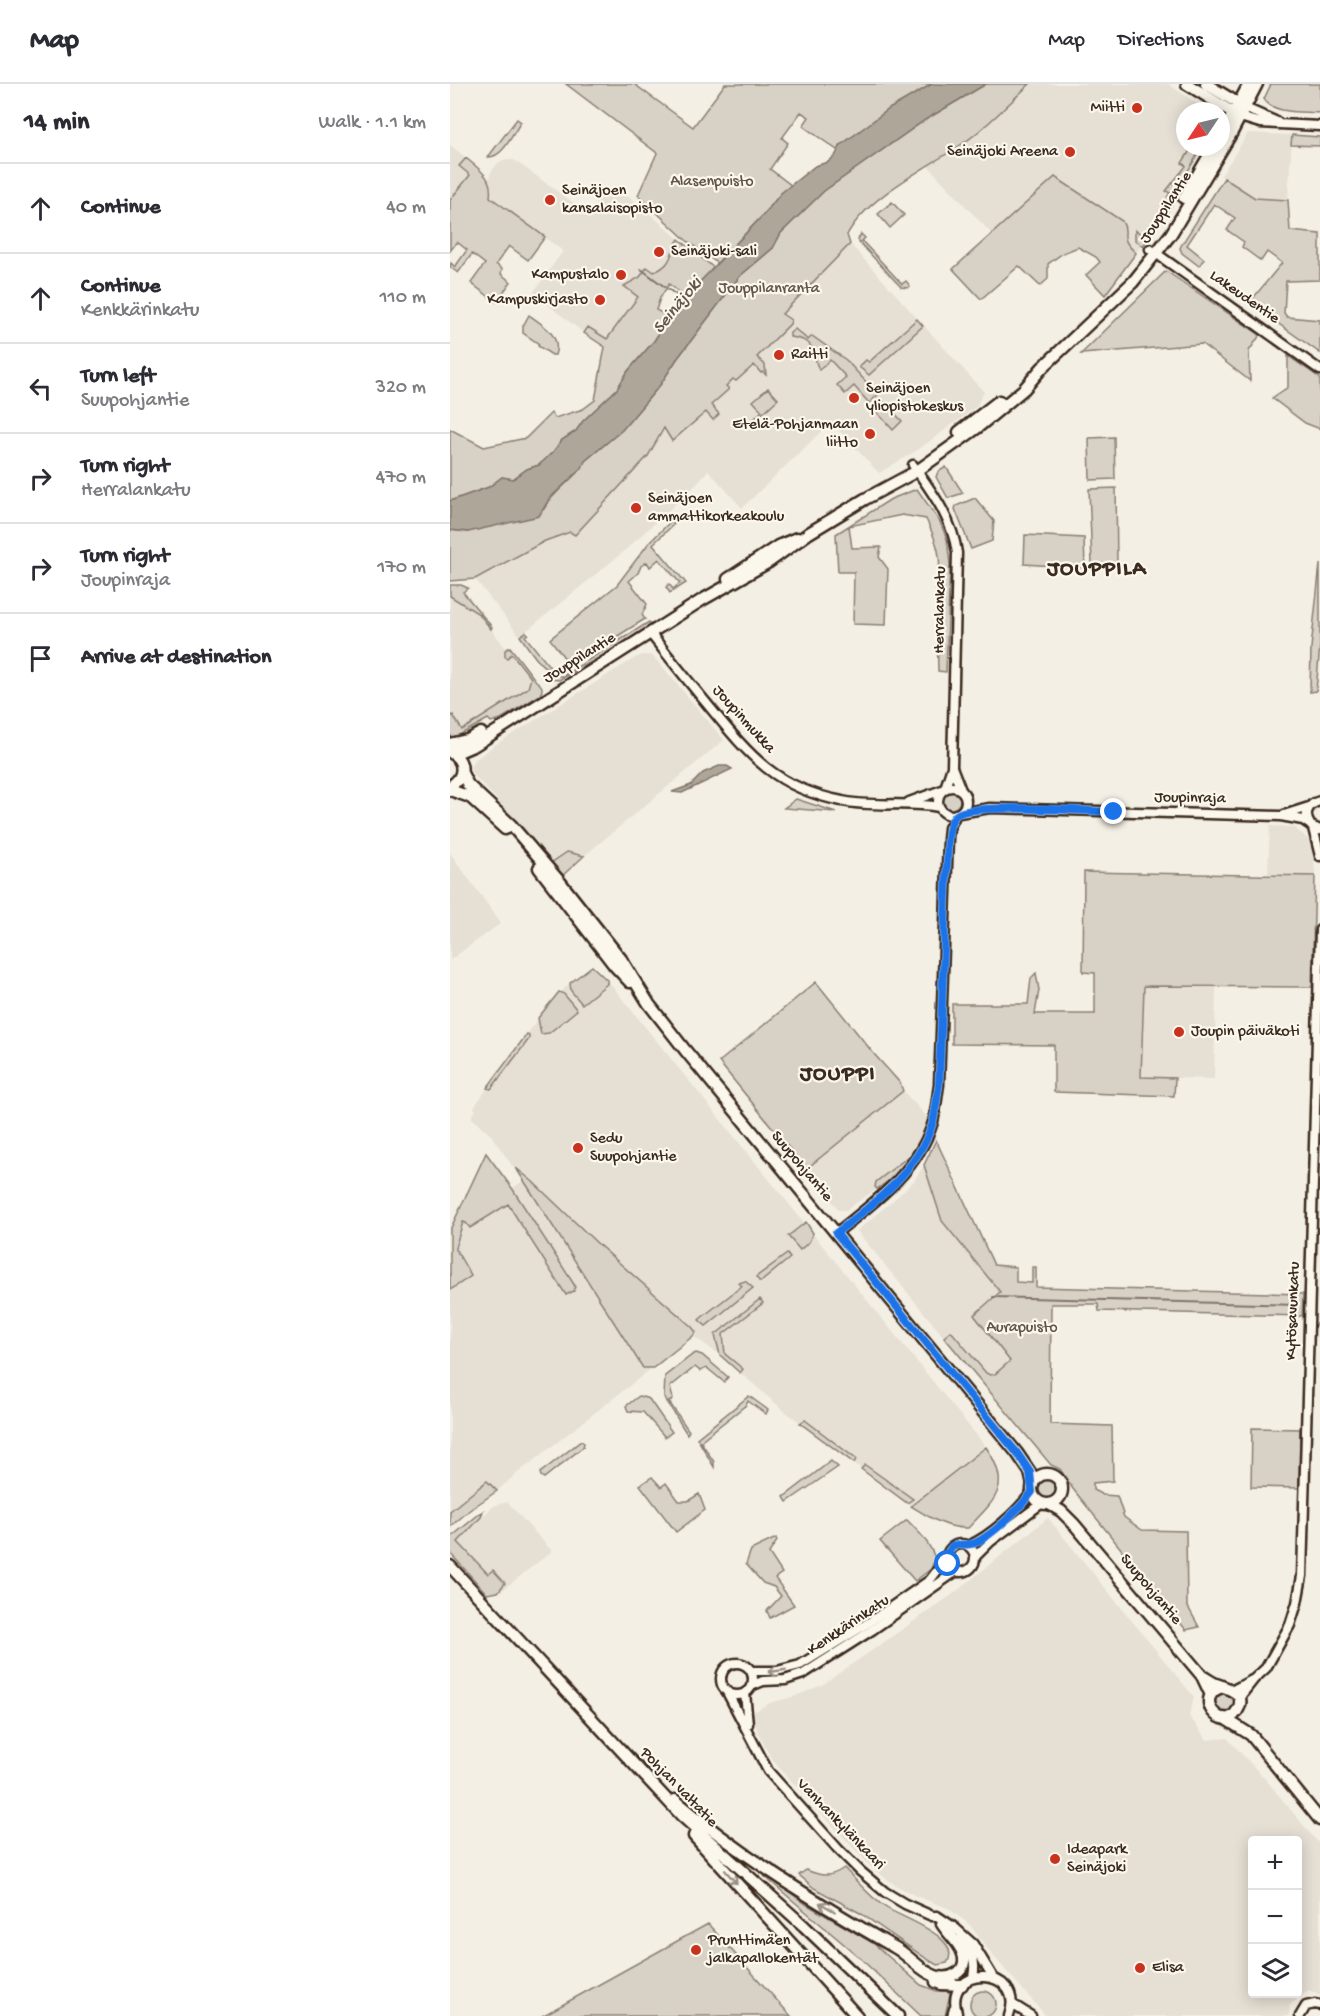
<!DOCTYPE html>
<meta charset="utf-8">
<style>
:root{--surface:#fff;--page:#f2f2f3;--text:#2b2b33;--muted:#7c7c81;--line:#e1e1e2}
body{margin:0;font-family:"Gochi Hand",sans-serif;background:var(--page);color:var(--text)}
.controls{position:absolute;right:18px;bottom:18px;display:grid;overflow:hidden;border-radius:6px;box-shadow:0 3px 15px #0003}
.controls button{width:54px;height:54px;display:grid;place-items:center;padding:0;border:0;border-bottom:2px solid var(--line);background:var(--surface);color:var(--text);font:30px sans-serif}
.compass{position:absolute;left:726px;top:18px;width:54px;height:54px;border-radius:50%;background:var(--surface);box-shadow:0 3px 15px #0003;rotate:235deg}
.stop{position:absolute;width:18px;height:18px;margin:-14px;border:4px solid #1a73e8;border-radius:50%;background:#fff}
.stop.end{background:#1a73e8;border-color:#fff;box-shadow:0 2px 6px #0008}
.list{margin:0;padding:0;list-style:none}
h2{display:flex;justify-content:space-between;align-items:center;height:78px;margin:0;padding:0 24px;font-size:26px}
h2 small{font-size:20px;font-weight:400;color:var(--muted)}
.list li{display:grid;grid-template-columns:39px 1fr auto;gap:18px;align-items:center;box-sizing:border-box;height:90px;padding:0 24px;border-top:2px solid var(--line)}
.list b{display:block;font-size:22px;white-space:nowrap}
.list p{margin:0;font-size:20px;white-space:nowrap;color:var(--muted)}
.list em{font-size:20px;font-style:normal;color:var(--muted)}
.icon{flex:none;width:33px;height:33px;fill:none;stroke:currentColor;stroke-width:2;stroke-linecap:round;stroke-linejoin:round}
.map{position:relative;flex:none;width:870px;height:1932px;overflow:hidden}
header{display:flex;align-items:center;gap:36px;box-sizing:border-box;height:84px;padding:0 30px;background:var(--surface);border-bottom:2px solid var(--line)}
header strong{font-size:28px}
nav{display:flex;gap:33px;margin-inline-start:auto;font-size:21px}
main{display:flex}
aside{flex:1;background:var(--surface)}
.map>svg:first-child{display:block}
.built{fill:#e5dfd4;fill-rule:evenodd}
.green{fill:#d8d1c6;stroke:#8a7e72;stroke-width:1.5}
.water{fill:#afa69a;stroke:#817468;stroke-width:1.5}
.lines{fill:none;stroke-linecap:round;stroke-linejoin:round}
.stream{stroke:#817468;stroke-width:2}
.minor-casing{stroke:#3b2a1e;stroke-width:13}
.major-casing{stroke:#3b2a1e;stroke-width:15}
.minor{stroke:#fbf7ec;stroke-width:8}
.major{stroke:#fbf7ec;stroke-width:10}
.oneway{stroke:#9b9085}
.route{stroke:#1a73e8;stroke-width:8}
.poi-dot{fill:#c8321e;stroke:#fbf7ec;stroke-width:2}
.labels{text-anchor:middle;dominant-baseline:central;stroke-width:4.5;stroke-linejoin:round;paint-order:stroke}
.poi-label{font-size:16px;fill:#3b2a1e;stroke:#fbf7ec;text-anchor:start}
.park-label{font-size:16px;fill:#625448;stroke:#fbf7ec}
.street-label{font-size:16px;fill:#3b2a1e;stroke:#fbf7ec}
.water-label{font-size:18px;font-style:italic;fill:#645549;stroke:#fbf7ec}
.district-label{font-size:22px;font-weight:bold;letter-spacing:1.5px;fill:#3b2a1e;stroke:#fbf7ec}
</style>
<header>
<strong>Map</strong>
<nav><a>Map</a><a>Directions</a><a>Saved</a></nav>
</header>
<main>
<aside>
<h2>14 min<small>Walk · 1.1 km</small></h2>
<ul class="list">
<li><svg class="icon" aria-label="ahead" viewBox="0 0 24 24"><path d="M12 20V5M6 11l6-6 6 6"/></svg><div><b>Continue</b></div><em>40 m</em></li>
<li><svg class="icon" aria-label="ahead" viewBox="0 0 24 24"><path d="M12 20V5M6 11l6-6 6 6"/></svg><div><b>Continue</b><p>Kenkkärinkatu</p></div><em>110 m</em></li>
<li><svg class="icon" aria-label="left" viewBox="0 0 24 24"><path d="M17 20v-9H6M10 6l-5 5 5 5"/></svg><div><b>Turn left</b><p>Suupohjantie</p></div><em>320 m</em></li>
<li><svg class="icon" aria-label="right" viewBox="0 0 24 24"><path d="M7 20v-9h11M14 6l5 5-5 5"/></svg><div><b>Turn right</b><p>Herralankatu</p></div><em>470 m</em></li>
<li><svg class="icon" aria-label="right" viewBox="0 0 24 24"><path d="M7 20v-9h11M14 6l5 5-5 5"/></svg><div><b>Turn right</b><p>Joupinraja</p></div><em>170 m</em></li>
<li><svg class="icon" aria-label="arrive" viewBox="0 0 24 24"><path d="M6 21V4h12l-3 4 3 4H6"/></svg><div><b>Arrive at destination</b></div></li>
</ul>
</aside>
<div class="map">
<svg width="870" height="1932" viewBox="0 0 870 1932">
<rect width="100%" height="100%" fill="#f3efe4"/>
<filter id="ink" filterUnits="userSpaceOnUse"><feTurbulence type="fractalNoise" baseFrequency=".0167" numOctaves="2"/><feDisplacementMap in="SourceGraphic" scale="12" xChannelSelector="R" yChannelSelector="G"/><feConvolveMatrix kernelMatrix="1 2 1 2 8 2 1 2 1" color-interpolation-filters="sRGB"/></filter>
<g filter="url(#ink)">
<!-- built -->
<path class="built" d="M580,0H718L758,27H735V63H753L725,112L686,169L676,160L674,155L675,140L605,93L542,150L478,82L516,57Z
M798,49L842,51L838,116L805,114L771,92Z
M0,61L16,74L9,82L20,90L0,116Z
M54,76H64L139,130L157,103L168,110L180,113L229,155L225,161L223,172L214,183L204,188L197,183L190,193L174,202L188,213L157,255L138,243L134,249L83,209L113,167L40,113L41,107L39,95L41,88L48,79Z
M400,160L534,308L526,323L469,365L429,389L381,338L292,424L258,386L248,399L172,469L70,552L25,495L95,457L120,448L125,450L198,372L215,343L336,226Z
M9,506L81,595L78,604L3,652H0V507Z
M193,571L202,572L212,582L274,656L134,772L130,769L112,770L101,779L48,717L22,689L20,683L26,675L45,661L185,574Z
M820,742L844,743L863,760L865,792L818,790Z
M0,769L51,839L0,876Z
M142,882L157,896L536,1363L461,1422L332,1325L270,1271L243,1252L65,1391L47,1407L37,1397L0,1427V1206L21,1192L5,1163L13,1138L73,1097L41,1051L22,1034V1031L26,1027L24,1023L99,920L120,899Z
M694,902L766,904L764,995L691,993Z
M453,1007L478,1034L461,1072L441,1095L396,1126H389L356,1085Z
M474,1081L492,1137L550,1209L524,1231L560,1277L545,1290L540,1291L536,1289L502,1247L494,1253L407,1147L447,1113L464,1097Z
M57,1418L102,1467L50,1508L4,1457L44,1422Z
M598,1434L744,1613L739,1632L757,1656L777,1654L816,1696L870,1761V1912L859,1906L840,1921L839,1932H596L539,1867L520,1841L498,1824L468,1813L445,1801L421,1783L330,1685L319,1670L308,1649L302,1629L320,1619L346,1612L372,1601L502,1511ZM802,1756H848V1910H802Z"/>
<!-- green -->
<path class="green" d="M116,0H184L243,43L275,0H482L412,46L391,61L387,66L353,42L359,33L351,28L332,54L338,59L320,85L342,102L331,109L316,128L267,179L236,156L188,111L207,69Z
M536,0H580C559,19 538,42 515,58C479,83 417,112 397,151L400,160L332,230L341,236L340,240L307,273L315,281L316,291L313,288L311,289L304,281L286,297L283,295L276,302L279,305L261,321L269,330L263,336L256,328L222,357L214,344L198,372L125,451L120,448L95,457L25,495L0,497V446L18,448L94,425C104,406 125,396 135,377L172,346L210,301L227,275L290,192L323,164L331,149L374,107L475,36Z
M821,0H870V29C853,27 824,31 814,15Z
M67,35L71,38C63,49 53,74 38,73Z
M842,51L870,53V62L841,61Z
M745,63H752L726,108L718,112L720,109L716,107L736,82L732,79L741,65L743,66Z
M16,74C30,86 43,93 40,113L95,153L78,176L59,162L46,180L52,185L51,190L61,198L46,218L21,199L35,180L22,170L8,189L0,183L1,179L5,183L17,166L7,158L0,167V116L20,91L9,82Z
M605,93L672,137C681,151 666,151 686,169L655,211L636,191L650,178L646,173L628,163L613,169L598,180V195L590,202L569,182L531,215L503,185Z
M774,94L805,114L838,116L840,147L870,150V196L836,197L834,229L837,233L870,236V269L799,219L832,179L817,168L811,177L792,163L794,158L777,146L785,134L764,120L737,161L754,175L749,182L732,169L730,164L732,160Z
M718,116L723,119L693,162L685,156V146L694,152Z
M442,118L454,131L440,144L428,130Z
M411,150L415,154L412,157L452,200L456,197L460,202L458,204L451,203L410,159L408,155Z
M229,155L264,184L235,213L219,200L210,214L206,226L219,233L204,257L178,287L167,305L133,337L126,347L112,356L103,368L89,381L77,385L63,395L52,393L39,403L0,417V345L34,363L76,354L101,329L105,334L133,325L145,316L155,263L134,249L138,243L157,255L188,213L174,202L190,193L197,183L204,188C224,180 219,169 229,155Z
M716,187L810,251L799,267L800,297L752,260L631,270Z
M79,231C92,240 112,252 105,271H102L88,262L89,260L73,249V242Z
M467,235L473,242L419,291L409,283L416,276L419,278Z
M345,245L358,256L362,252L396,276L428,311L419,319L404,302L395,310L387,301L396,293L380,276L369,286C361,269 368,256 340,253V249Z
M838,272L870,294V345L855,339L822,314L838,303Z
M318,304L328,315L301,340L300,339L312,327L303,317Z
M433,317L452,337L443,346L424,325Z
M664,353L665,395L640,396L639,354Z
M496,383L513,409L498,414L486,393L488,388Z
M666,404L667,480H642L639,405Z
M467,405L490,438L497,455L500,480L496,588L488,587L486,497C495,476 485,454 476,435L452,431L399,442L402,464L431,463L429,473L438,485L436,541L403,540L404,488H388L386,450L441,415Z
M525,414L544,437L542,457L521,465L505,425L506,422Z
M221,437L224,440L203,460L236,499L220,509L216,503L219,500L223,505L230,499L209,475L200,483L197,478L191,482L188,489L179,497L197,520L192,531L195,535L113,586C94,594 80,565 70,552L76,548L78,550L75,552L103,587L116,576L100,555L167,501L198,460Z
M575,451L634,454L635,484L574,480Z
M870,480V561L866,607L860,608L861,564Z
M0,501H11L18,504L13,508L42,543L41,545L29,530L0,512Z
M199,538L202,540L163,566L109,596L100,595L97,592H113Z
M60,563L86,597C92,601 94,604 90,611L51,635L41,638L38,635L4,654L0,653V633L3,631L12,646L78,604L81,594L62,570L57,574L55,572V566Z
M492 716a9 9 0 1 1 18 0a9 9 0 1 1-18 0Z
M346,715L386,728L334,724Z
M117,768L134,772L112,792L101,779Z
M634,788L865,792L862,903L694,902L691,993L725,994L724,1012L604,1008V961L502,960V920H578L581,894L586,889L589,906L585,930H645V889L633,888Z
M142,882L157,896V900L132,920L121,907L120,899Z
M366,898L424,970L450,999L453,1007L356,1085L269,978Z
M109,908L114,910L127,926L99,949L91,950L88,934Z
M77,950L79,951V955L41,1005L37,1004Z
M486,1056L544,1181L566,1183V1198L582,1199V1183H586V1203L853,1210L852,1232L649,1227L648,1220H601L600,1340L662,1342L663,1397L643,1399V1406L653,1411L667,1412L674,1433L692,1446L736,1447L737,1521L749,1543L736,1546L623,1405L610,1385L601,1381L494,1253L501,1247L536,1289L540,1291L545,1290L560,1277L524,1231L550,1208L492,1137L474,1081Z
M36,1069L62,1104L125,1202L124,1207L116,1211L58,1120L20,1144L16,1139L13,1138L5,1164L21,1192L0,1206V1146Z
M459,1072H461L441,1095L427,1105L425,1103L426,1098Z
M66,1084L82,1097L149,1161L242,1243L246,1248L243,1252L203,1284H193Z
M356,1138L363,1149L359,1158L350,1166L338,1152Z
M337,1170L340,1174L312,1197H309L306,1193Z
M295,1197L303,1204L256,1242L249,1236L251,1234L292,1202L289,1199Z
M310,1215L313,1219L273,1250L275,1270L293,1285L290,1289L270,1271L265,1251Z
M246,1269L252,1271L278,1293L274,1298L257,1284L250,1287L245,1283L220,1303L223,1315L219,1318L239,1347L237,1350L214,1313L215,1292L242,1271Z
M189,1312L199,1315L222,1348L215,1353L193,1328L178,1327L176,1322Z
M299,1312L318,1326L316,1330L298,1317L296,1321L254,1354L251,1358L264,1378V1383L247,1354Z
M355,1336L406,1375L404,1379L350,1339Z
M802,1344L850,1345L849,1404L801,1403Z
M131,1357L134,1359L133,1363L94,1394L91,1392L90,1389Z
M536,1363C562,1402 547,1414 518,1444C497,1445 479,1433 461,1422Z
M381,1377L388,1383L337,1418L334,1413Z
M415,1381L418,1383L463,1415L457,1419L411,1385Z
M202,1393L211,1403L216,1399L229,1417H238L249,1410L255,1426L226,1448L190,1401Z
M586 1405a11 11 0 1 1 22 0a11 11 0 1 1-22 0Z
M37,1397L47,1407L21,1425L0,1443V1427Z
M33,1427L31,1433L8,1458L38,1490L43,1486L55,1499L48,1508L37,1510L0,1469V1454Z
M457,1436C469,1448 479,1458 485,1474L481,1485L465,1497L430,1457Z
M326,1454L327,1457L319,1469L332,1489L325,1494L344,1521L320,1534L317,1527L331,1512L324,1503L313,1499L296,1480L301,1466Z
M765 1619a10 10 0 1 1 20 0a10 10 0 1 1-20 0Z
M394,1784C407,1797 420,1813 435,1823C449,1833 514,1853 497,1879L487,1881L477,1875L410,1829L364,1804L349,1791L356,1786C371,1792 380,1794 394,1784Z
M314,1792L326,1798L356,1820L423,1859L471,1901L487,1907H498L500,1910L495,1932H471L409,1873Z
M258,1840L341,1932H92Z
M520 1920a13 13 0 1 1 26 0a13 13 0 1 1-26 0Z"/>
<!-- water -->
<path class="water" d="M482,0H536L475,36L374,107L331,149L323,164L290,192L227,275L210,301L172,346L135,377L132,384L100,414L89,432L18,448L0,446V417L39,403L52,393L63,395L77,385L89,381L103,368L112,356L126,347L133,337L167,305L178,287L204,257L227,222L316,128L331,109L365,82L378,78L385,72L391,61L439,25Z
M269,682H277L282,685L232,709L222,708L241,701L253,689Z"/>
<g class="lines">
<!-- stream -->
<path class="stream" d="M191,185L215,203
M218,205L228,212
M543,1213L847,1221"/>
<!-- minor casing -->
<g class="minor-casing">
<path id="minor" d="M795,24L827,38
M790,33L810,39L870,42
M700,165L870,286
M463,381C482,408 503,436 507,469L502,683L495,704
M200,549C219,573 238,597 258,621C299,671 325,704 392,717C424,724 457,717 489,723
M502,683L511,706
M488 717a14 14 0 1 1 28 0a14 14 0 1 1-28 0Z
M870,717C857,720 853,731 861,742L870,746
M459,718L492,706
M509,729L540,724L831,732L853,736L859,740
M834,731L859,723
M863,744L870,772
M386,1149C425,1118 468,1087 483,1038C486,1026 487,1013 489,1001L498,755L499,744L506,730
M497 1474a14 14 0 1 1 28 0a14 14 0 1 1-28 0Z
M518,1462C540,1453 568,1427 582,1408
M525,1473L541,1457L592,1419
M271 1595a16 16 0 1 1 32 0a16 16 0 1 1-32 0Z
M301,1587H327L350,1581L418,1539L480,1496L496,1475
M301,1602L313,1597L335,1596L353,1590L422,1546L505,1488
M783,1606L804,1595
M277,1608L318,1687L388,1765L410,1787L435,1808L455,1820L482,1832H487L505,1844L523,1860L543,1893
M295,1609L298,1640
M789,1614L804,1595L816,1584L840,1541L847,1519L852,1492L870,846
M509,1856C521,1870 527,1874 523,1893
M562,1920L581,1932
M507,1929C492,1879 577,1882 559,1932
M850,1932L856,1922L865,1920L870,1921"/>
</g>
<!-- major casing -->
<g class="major-casing">
<path id="major" d="M737,0L790,33
M756,0L794,23
M771,52L799,0
M734,114L764,63
M509,348L549,317
M278,495L328,462L347,454
M0,660L18,656L31,649
M2,668L11,667L25,661L252,516L319,478L359,449L415,415L467,387L527,344L574,305L592,284L683,198L706,169L721,150L781,50L807,0
M12,689L18,701L61,741L111,799L171,875L199,920L235,966L567,1369L580,1388L583,1401
M0,702C16,693 15,676 0,668
M0,706L20,713L55,745
M89,784L164,881L180,898
M582 1405a15 15 0 1 1 30 0a15 15 0 1 1-30 0Z
M599,1420L611,1427L624,1440L752,1592L761,1611
M0,1482L232,1732L354,1842L448,1932
M752,1592C756,1594 760,1597 764,1599C775,1604 799,1608 787,1627C772,1651 741,1611 773,1603
M774,1634L801,1651L870,1736
M225,1716C293,1773 367,1819 444,1863C459,1871 469,1886 485,1892C499,1897 519,1888 513,1870C510,1859 498,1850 492,1840
M244,1752L407,1932
M486,1898L491,1900L512,1901
M503,1932L505,1925"/>
</g>
<!-- minor -->
<use href="#minor" class="minor"/>
<!-- major -->
<use href="#major" class="major"/>
</g>
<!-- one-way arrows -->
<defs><path id="oneway-shaft" d="M-6 0H5M1.5-3L5.5 0L1.5 3" fill="none" stroke-width="1.6" stroke-linecap="round" stroke-linejoin="round" transform="scale(1.5)"/></defs>
<g class="oneway">
<use href="#oneway-shaft" transform="translate(327 1587) rotate(172)"/>
<use href="#oneway-shaft" transform="translate(281 1793) rotate(48)"/>
<use href="#oneway-shaft" transform="translate(377 1823) rotate(-150)"/>
</g>
</g>
<g class="lines" filter="url(#ink)">
<!-- route -->
<path class="route" d="M498,1480L496,1472L502,1462C511,1459 517,1462 525,1459C543,1451 571,1423 582,1408L580,1388L567,1369L386,1149C425,1119 468,1087 483,1038C486,1026 487,1013 489,1001L498,755C499,747 500,734 508,730C525,719 637,727 664,728"/>
</g>
<!-- markers -->
<g class="poi-dot">
<circle cx="687" cy="24" r="6"/>
<circle cx="620" cy="68" r="6"/>
<circle cx="100" cy="116" r="6"/>
<circle cx="209" cy="168" r="6"/>
<circle cx="171" cy="191" r="6"/>
<circle cx="150" cy="216" r="6"/>
<circle cx="329" cy="271" r="6"/>
<circle cx="404" cy="314" r="6"/>
<circle cx="420" cy="350" r="6"/>
<circle cx="186" cy="424" r="6"/>
<circle cx="729" cy="948" r="6"/>
<circle cx="128" cy="1064" r="6"/>
<circle cx="605" cy="1775" r="6"/>
<circle cx="246" cy="1866" r="6"/>
<circle cx="690" cy="1884" r="6"/>
</g>
<g class="labels">
<!-- poi labels -->
<g class="poi-label">
<text x="675" y="24" text-anchor="end">Miitti</text>
<text x="608" y="68" text-anchor="end">Seinäjoki Areena</text>
<text x="112" y="107">Seinäjoen<tspan x="112" dy="18">kansalaisopisto</tspan></text>
<text x="221" y="168">Seinäjoki-sali</text>
<text x="159" y="191" text-anchor="end">Kampustalo</text>
<text x="138" y="216" text-anchor="end">Kampuskirjasto</text>
<text x="341" y="271">Raitti</text>
<text x="416" y="305">Seinäjoen<tspan x="416" dy="18">yliopistokeskus</tspan></text>
<text x="408" y="341" text-anchor="end">Etelä-Pohjanmaan<tspan x="408" dy="18">liitto</tspan></text>
<text x="198" y="415">Seinäjoen<tspan x="198" dy="18">ammattikorkeakoulu</tspan></text>
<text x="741" y="948">Joupin päiväkoti</text>
<text x="140" y="1055">Sedu<tspan x="140" dy="18">Suupohjantie</tspan></text>
<text x="617" y="1766">Ideapark<tspan x="617" dy="18">Seinäjoki</tspan></text>
<text x="258" y="1857">Prunttimäen<tspan x="258" dy="18">jalkapallokentät</tspan></text>
<text x="702" y="1884">Elisa</text>
</g>
<!-- park labels -->
<g class="park-label">
<text x="262" y="98">Alasenpuisto</text>
<text x="319" y="205">Jouppilanranta</text>
<text x="572" y="1244">Aurapuisto</text>
</g>
<!-- street labels -->
<g class="street-label">
<text transform="translate(717 124) rotate(-57)">Jouppilantie</text>
<text transform="translate(794 214) rotate(35)">Lakeudentie</text>
<text transform="translate(491 526) rotate(-89)">Herralankatu</text>
<text transform="translate(130 575) rotate(-32)">Jouppilantie</text>
<text transform="translate(293 636) rotate(48)">Joupinmukka</text>
<text transform="translate(740 715) rotate(1)">Joupinraja</text>
<text transform="translate(351 1083) rotate(50)">Suupohjantie</text>
<text transform="translate(844 1227) rotate(-88)">Kytösavunkatu</text>
<text transform="translate(700 1506) rotate(50)">Suupohjantie</text>
<text transform="translate(399 1542) rotate(-34)">Kenkkärinkatu</text>
<text transform="translate(228 1704) rotate(46)">Pohjan valtatie</text>
<text transform="translate(390 1741) rotate(46)">Vanhankylänkaari</text>
</g>
<!-- water labels -->
<g class="water-label">
<text transform="translate(228 222) rotate(-51)">Seinäjoki</text>
</g>
<!-- district labels -->
<g class="district-label">
<text x="647" y="486">JOUPPILA</text>
<text x="388" y="991">JOUPPI</text>
</g>
</g>
</svg>
<div class="controls">
<button>+</button>
<button>−</button>
<button><svg class="icon" aria-label="layers" viewBox="0 0 24 24"><path d="M12 4l9 5-9 5-9-5zM3 14l9 5 9-5"/></svg></button>
</div>
<svg class="compass" viewBox="-18 -18 36 36"><path d="M0-13l5 13h-10z" fill="#e53935"/><path d="M0 13l5-13h-10z" fill="#7c7c81"/></svg>
<div class="stop" style="left:498px;top:1480px"></div>
<div class="stop end" style="left:664px;top:728px"></div>
</div>
</main>
